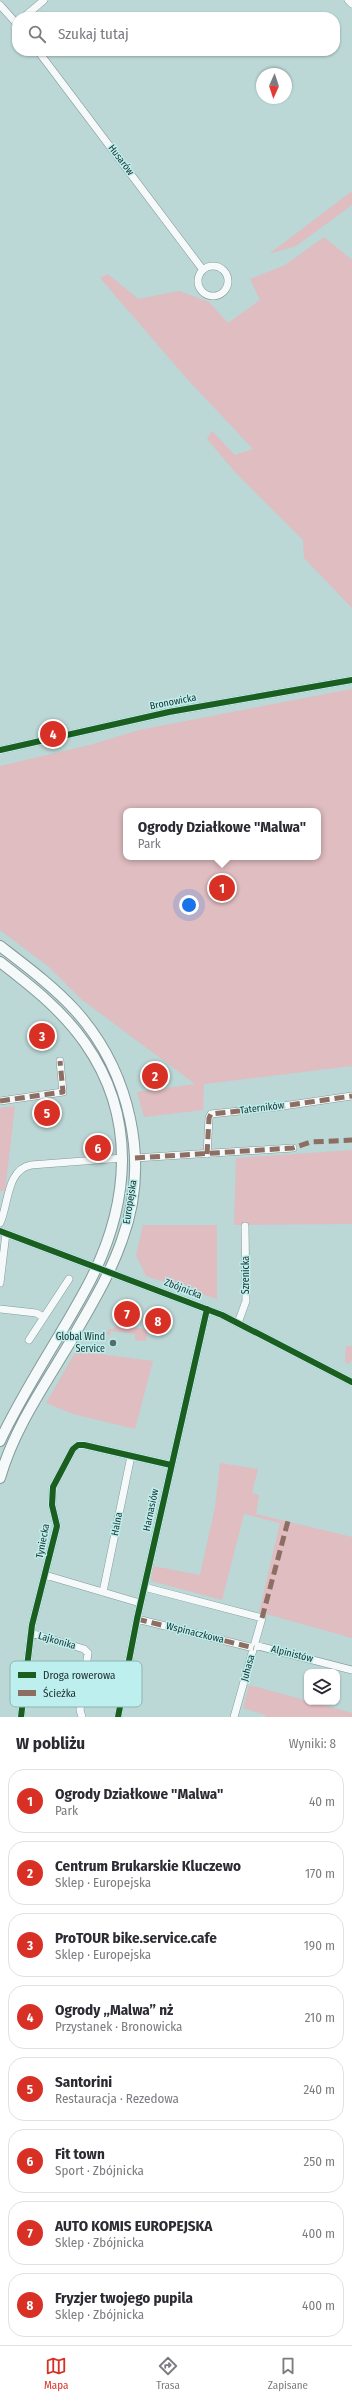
<!DOCTYPE html>
<html lang="pl">
<meta charset="utf-8">
<style>
:root{--surface:#fff;--page:#f2f2f3;--text:#2b2b33;--muted:#7c7c81;--line:#e1e1e2;--accent:#d93025}
body{margin:0;font-family:"Fira Sans Condensed",sans-serif;background:var(--page);color:var(--text)}
.controls{position:absolute;right:12px;bottom:12px;display:grid;overflow:hidden;border-radius:8px;box-shadow:0 1px 3px #0004}
.controls button{width:36px;height:36px;display:grid;place-items:center;padding:0;border:0;border-bottom:1px solid var(--line);background:var(--surface);color:var(--text);font:20px sans-serif}
.compass{position:absolute;left:256px;top:68px;width:36px;height:36px;border-radius:50%;background:var(--surface);box-shadow:0 1px 3px #0004;rotate:183deg}
.you{position:absolute;left:189px;top:905px;width:14px;height:14px;margin:-10px;border:3px solid #fff;border-radius:50%;background:#1a73e8;box-shadow:0 0 0 6px #1a73e833}
.badge{display:grid;place-items:center;width:26px;height:26px;border-radius:50%;background:var(--accent);color:#fff;font-size:13px;font-weight:700}
.pin{position:absolute;translate:-50% -50%;border:2px solid #fff;box-shadow:0 1px 4px #0006}
.popup{position:absolute;left:123px;top:808px;width:198px;height:52px;box-sizing:border-box;display:grid;place-content:center;border-radius:8px;background:var(--surface);filter:drop-shadow(0 1px 3px #0005);font-size:13px;white-space:nowrap;color:var(--muted)}
.popup b{font-size:15px;color:var(--text)}
.popup::after{content:'';position:absolute;left:50%;top:100%;margin-left:-8px;border:8px solid transparent;border-top-color:var(--surface)}
.list{margin:0;padding:0;list-style:none}
h2{display:flex;justify-content:space-between;align-items:center;height:52px;margin:0;padding:0 16px;font-size:17px}
h2 small{font-size:13px;font-weight:400;color:var(--muted)}
.list li{display:grid;grid-template-columns:26px 1fr auto;gap:12px;align-items:center;box-sizing:border-box;height:64px;margin:0 8px 8px;padding:0 8px;border:1px solid var(--line);border-radius:16px}
.list b{display:block;font-size:15px;white-space:nowrap}
.list p{margin:0;font-size:13px;white-space:nowrap;color:var(--muted)}
.list em{font-size:13px;font-style:normal;color:var(--muted)}
.icon{flex:none;width:22px;height:22px;fill:none;stroke:currentColor;stroke-width:2;stroke-linecap:round;stroke-linejoin:round}
.map{position:relative;flex:none;width:352px;height:1717px;overflow:hidden}
.search{position:absolute;background:var(--surface);box-shadow:0 1px 3px #0004;left:12px;right:12px;top:12px;height:44px;display:flex;align-items:center;gap:10px;box-sizing:border-box;padding:0 14px;border-radius:16px;color:var(--muted);font-size:15px}
.sheet{height:628px;background:var(--surface)}
nav{display:flex;justify-content:space-around;align-items:center;box-sizing:border-box;height:56px;border-top:1px solid var(--line);background:var(--surface);font-size:11px;color:var(--muted)}
nav a{display:grid;justify-items:center;gap:2px}
nav .on{color:var(--accent)}
.map>svg:first-child{display:block}
.green{fill:#dfbdc1;fill-rule:evenodd}
.lines{fill:none;stroke-linecap:round;stroke-linejoin:round}
.minor-casing{stroke:#859a9a;stroke-width:8}
.secondary-casing{stroke:#859a9a;stroke-width:12}
.minor{stroke:#f5f9f9;stroke-width:7}
.secondary{stroke:#f5f9f9;stroke-width:10}
.quiet{stroke:#8d6e63;stroke-width:5;stroke-dasharray:10 5;stroke-linecap:butt}
.cycleway-casing{stroke:#bcefed;stroke-width:8}
.cycleway{stroke:#1b5e20;stroke-width:6}
.poi-dot{fill:#566d6c;stroke:#bcefed;stroke-width:1.5}
.labels{text-anchor:middle;dominant-baseline:central;stroke-width:3;stroke-linejoin:round;paint-order:stroke}
.street-label{font-size:10px;fill:#203433;stroke:#bcefed}
.poi-label{font-size:10px;fill:#203433;stroke:#bcefed;text-anchor:end}
.key{fill:#bcefed;stroke:#8db7b5;stroke-width:1}
.key-label{font-size:11px;fill:#203433}
</style>
<div class="map">
<svg width="352" height="1717" viewBox="0 0 352 1717">
<rect width="100%" height="100%" fill="#bbd7d6"/>
<!-- green -->
<path class="green" d="M352,191V205L296,246L269,254Z
M324,237L352,260V608L304,558L303,540L235,472L207,439L212,431L235,455L253,449L188,380L100,278L108,274L138,299L179,291L209,302L228,323L260,300L250,279L285,265Z
M352,689V1066L204,1084L203,1110L144,1117L137,1092L195,1084L81,999L49,967L0,930V766L90,745L139,730ZM126,811H318V857H126Z
M15,1106L5,1191H0V1108Z
M352,1150V1224L234,1225L236,1158Z
M143,1225H217V1299L146,1276L136,1255Z
M115,1325L148,1329L146,1341L135,1340V1334L111,1331L110,1335L106,1334L109,1329H114Z
M346,1346H352V1360L349,1364L345,1362Z
M76,1351L153,1361L135,1429L73,1414L46,1403Z
M220,1463L258,1469L252,1493L259,1495L256,1514L352,1537V1638L259,1612L280,1523L244,1514L222,1600L151,1581L153,1566L200,1575L215,1507Z
M249,1685L352,1713V1717H265V1715L243,1708Z"/>
<g class="lines">
<!-- minor casing -->
<g class="minor-casing">
<path id="minor" d="M348,0L352,4
M0,5L17,24
M24,17L44,0
M38,51L203,270
M198 281a15 15 0 1 1 30 0a15 15 0 1 1-30 0Z
M0,750L169,712L352,680
M0,1101L63,1092L60,1061
M207,1154L209,1118L211,1114L276,1107L352,1096
M135,1158L293,1148
M0,1223C9,1204 6,1170 31,1165L123,1158
M0,1231L222,1315L352,1382
M0,1283L6,1233
M0,1309L36,1313L44,1317
M238,1323L246,1301L245,1226
M29,1340L69,1279
M45,1575L140,1603
M144,1587L262,1618L234,1717
M103,1592L131,1456
M137,1619L254,1648
M31,1633L84,1649L88,1653L80,1710L82,1717
M254,1645L352,1670
M21,1717L32,1625L57,1526L52,1505L53,1487L73,1449L78,1445H84L171,1465
M118,1717L137,1619L207,1309"/>
</g>
<!-- secondary casing -->
<g class="secondary-casing">
<path id="secondary" d="M0,946C26,966 53,986 75,1010C130,1071 151,1162 122,1240C110,1275 90,1307 72,1339C46,1383 14,1428 0,1478
M0,962C31,986 62,1010 85,1043C137,1117 130,1203 90,1281C62,1335 26,1385 0,1441"/>
</g>
<!-- minor -->
<use href="#minor" class="minor"/>
<!-- secondary -->
<use href="#secondary" class="secondary"/>
<!-- quiet -->
<path class="quiet" d="M0,1101L63,1092L60,1061
M207,1154L209,1118L211,1114L276,1107L352,1096
M135,1158L293,1148L311,1142L352,1140
M262,1618L288,1521
M137,1619L254,1648"/>
<!-- cycleway casing -->
<g class="cycleway-casing">
<path id="cycleway" d="M0,750L169,712L352,680
M0,1231L222,1315L352,1382
M21,1717L32,1625L57,1526L52,1505L53,1487L73,1449L78,1445H84L171,1465
M118,1717L137,1619L207,1309"/>
</g>
<!-- cycleway -->
<use href="#cycleway" class="cycleway"/>
</g>
<!-- markers -->
<circle class="poi-dot" cx="113" cy="1343" r="4"/>
<g class="labels">
<!-- street labels -->
<g class="street-label">
<text transform="translate(121 160) rotate(53)">Husarów</text>
<text transform="translate(173 702) rotate(-11)">Bronowicka</text>
<text transform="translate(262 1108) rotate(-7)">Taterników</text>
<text transform="translate(130 1202) rotate(-81)">Europejska</text>
<text transform="translate(246 1275) rotate(-90)">Szrenicka</text>
<text transform="translate(183 1289) rotate(21)">Zbójnicka</text>
<text transform="translate(151 1510) rotate(-78)">Harnasiów</text>
<text transform="translate(117 1524) rotate(-79)">Halna</text>
<text transform="translate(43 1541) rotate(-79)">Tyniecka</text>
<text transform="translate(195 1633) rotate(14)">Wspinaczkowa</text>
<text transform="translate(57 1641) rotate(16)">Lajkonika</text>
<text transform="translate(292 1654) rotate(14)">Alpinistów</text>
<text transform="translate(248 1668) rotate(-74)">Juhasa</text>
</g>
<!-- poi labels -->
<g class="poi-label">
<text x="105" y="1337">Global Wind<tspan x="105" dy="12">Service</tspan></text>
</g>
</g>
<!-- legend -->
<rect x="10" y="1661" width="132" height="46" rx="6" class="key"/>
<rect x="18" y="1672" width="18" height="6" fill="#1b5e20"/>
<rect x="18" y="1690" width="18" height="6" fill="#8d6e63"/>
<g class="key-label">
<text x="43" y="1679">Droga rowerowa</text>
<text x="43" y="1697">Ścieżka</text>
</g>
</svg>
<div class="controls">
<button><svg class="icon" aria-label="layers" viewBox="0 0 24 24"><path d="M12 4l9 5-9 5-9-5zM3 14l9 5 9-5"/></svg></button>
</div>
<svg class="compass" viewBox="-18 -18 36 36"><path d="M0-13l5 13h-10z" fill="#e53935"/><path d="M0 13l5-13h-10z" fill="#7c7c81"/></svg>
<div class="you"></div>
<div class="pin badge" style="left:222px;top:888px">1</div>
<div class="popup"><b>Ogrody Działkowe &quot;Malwa&quot;</b>Park</div>
<div class="pin badge" style="left:155px;top:1076px">2</div>
<div class="pin badge" style="left:42px;top:1036px">3</div>
<div class="pin badge" style="left:53px;top:734px">4</div>
<div class="pin badge" style="left:47px;top:1113px">5</div>
<div class="pin badge" style="left:98px;top:1148px">6</div>
<div class="pin badge" style="left:127px;top:1314px">7</div>
<div class="pin badge" style="left:158px;top:1321px">8</div>
<div class="search"><svg class="icon" aria-label="search" viewBox="0 0 24 24"><circle cx="10" cy="10" r="6"/><path d="M15 15l6 6"/></svg>Szukaj tutaj</div>
</div>
<section class="sheet">
<h2>W pobliżu<small>Wyniki: 8</small></h2>
<ul class="list">
<li><span class="badge">1</span><div><b>Ogrody Działkowe &quot;Malwa&quot;</b><p>Park</p></div><em>40 m</em></li>
<li><span class="badge">2</span><div><b>Centrum Brukarskie Kluczewo</b><p>Sklep · Europejska</p></div><em>170 m</em></li>
<li><span class="badge">3</span><div><b>ProTOUR bike.service.cafe</b><p>Sklep · Europejska</p></div><em>190 m</em></li>
<li><span class="badge">4</span><div><b>Ogrody „Malwa” nż</b><p>Przystanek · Bronowicka</p></div><em>210 m</em></li>
<li><span class="badge">5</span><div><b>Santorini</b><p>Restauracja · Rezedowa</p></div><em>240 m</em></li>
<li><span class="badge">6</span><div><b>Fit town</b><p>Sport · Zbójnicka</p></div><em>250 m</em></li>
<li><span class="badge">7</span><div><b>AUTO KOMIS EUROPEJSKA</b><p>Sklep · Zbójnicka</p></div><em>400 m</em></li>
<li><span class="badge">8</span><div><b>Fryzjer twojego pupila</b><p>Sklep · Zbójnicka</p></div><em>400 m</em></li>
</ul>
</section>
<nav>
<a class="on"><svg class="icon" aria-label="map" viewBox="0 0 24 24"><path d="M3 6l6-2 6 2 6-2v14l-6 2-6-2-6 2zM9 4v14M15 6v14"/></svg>Mapa</a>
<a><svg class="icon" aria-label="directions" viewBox="0 0 24 24"><path d="M12 3l9 9-9 9-9-9zM9 14v-3h6M13 9l2 2-2 2"/></svg>Trasa</a>
<a><svg class="icon" aria-label="saved" viewBox="0 0 24 24"><path d="M7 4h10v16l-5-4-5 4z"/></svg>Zapisane</a>
</nav>
